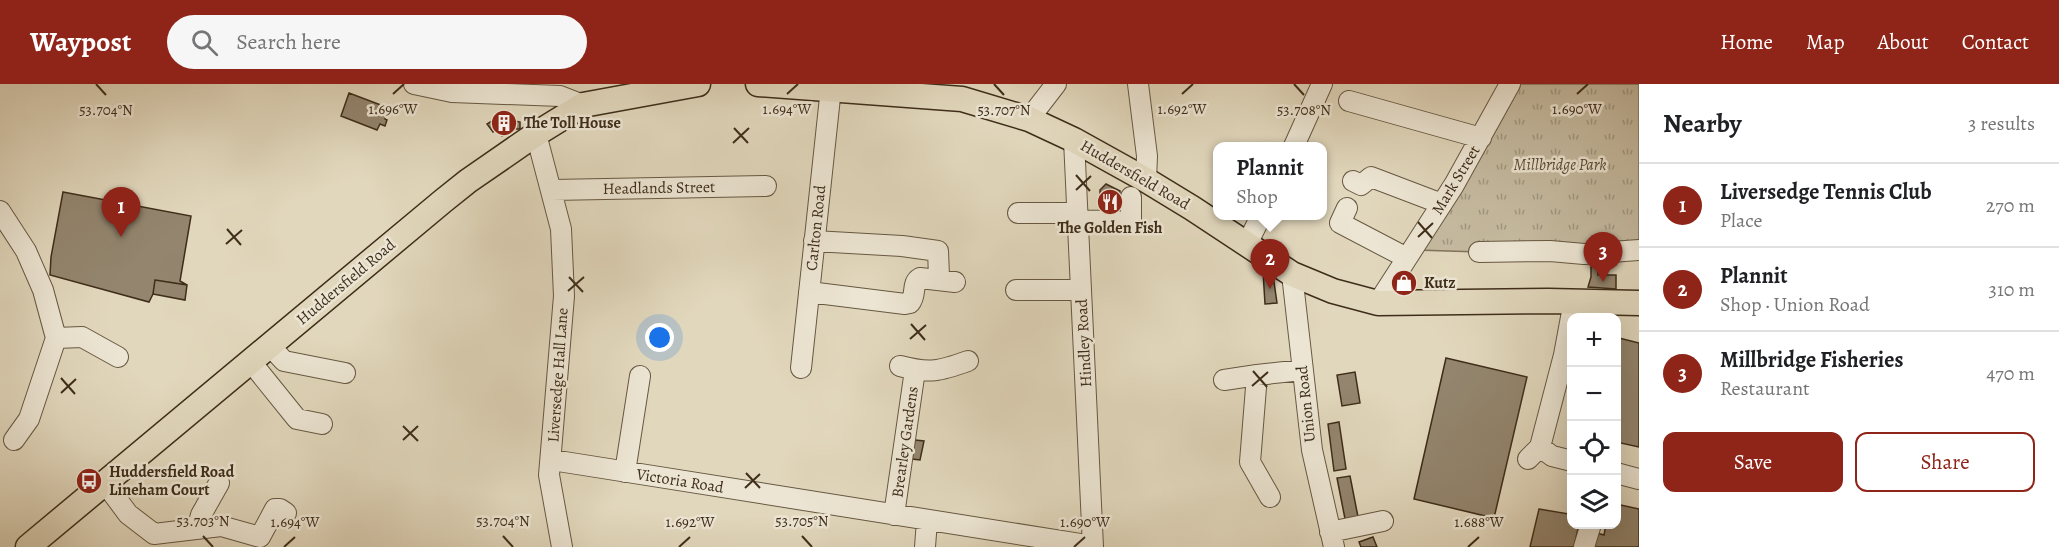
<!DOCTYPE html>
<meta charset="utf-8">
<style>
:root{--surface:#fff;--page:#f6f6f6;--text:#202124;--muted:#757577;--line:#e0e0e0;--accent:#8f2418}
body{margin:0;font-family:Alegreya,serif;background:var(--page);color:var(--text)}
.controls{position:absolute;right:18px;bottom:18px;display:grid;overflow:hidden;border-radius:12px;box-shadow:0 6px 24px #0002}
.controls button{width:54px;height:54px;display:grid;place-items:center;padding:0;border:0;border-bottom:2px solid var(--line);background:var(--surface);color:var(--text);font:30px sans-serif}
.you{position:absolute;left:660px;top:254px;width:21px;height:21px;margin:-15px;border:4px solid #fff;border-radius:50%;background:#1a73e8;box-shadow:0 0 0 9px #1a73e833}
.badge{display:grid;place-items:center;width:39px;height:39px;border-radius:50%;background:var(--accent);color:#fff;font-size:20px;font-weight:700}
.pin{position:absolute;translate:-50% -50px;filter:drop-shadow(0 2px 3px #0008)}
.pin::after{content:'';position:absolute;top:32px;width:21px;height:18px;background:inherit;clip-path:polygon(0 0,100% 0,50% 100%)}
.popup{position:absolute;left:1213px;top:58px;width:114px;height:78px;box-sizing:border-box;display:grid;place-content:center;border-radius:12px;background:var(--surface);filter:drop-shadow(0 2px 4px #0005);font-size:20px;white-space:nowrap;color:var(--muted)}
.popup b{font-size:22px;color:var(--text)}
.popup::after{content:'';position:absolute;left:50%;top:100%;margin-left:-12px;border:12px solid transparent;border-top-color:var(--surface)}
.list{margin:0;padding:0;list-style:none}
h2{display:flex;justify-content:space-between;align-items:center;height:78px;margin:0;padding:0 24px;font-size:26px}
h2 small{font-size:20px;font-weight:400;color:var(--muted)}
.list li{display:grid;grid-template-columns:39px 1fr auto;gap:18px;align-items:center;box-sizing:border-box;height:84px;padding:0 24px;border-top:2px solid var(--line)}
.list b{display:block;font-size:22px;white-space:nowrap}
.list p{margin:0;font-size:20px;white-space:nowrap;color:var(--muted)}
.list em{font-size:20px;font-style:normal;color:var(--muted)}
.actions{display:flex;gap:12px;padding:18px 24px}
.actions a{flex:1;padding:14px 0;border:2px solid var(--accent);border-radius:12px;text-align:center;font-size:21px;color:var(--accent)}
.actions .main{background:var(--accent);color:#fff}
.icon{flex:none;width:33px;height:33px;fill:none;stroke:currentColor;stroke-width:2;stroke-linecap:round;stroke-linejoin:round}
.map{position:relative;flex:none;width:1639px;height:463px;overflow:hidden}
header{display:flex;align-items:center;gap:36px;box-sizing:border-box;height:84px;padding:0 30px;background:var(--accent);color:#fff}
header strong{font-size:28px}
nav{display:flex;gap:33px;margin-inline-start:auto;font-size:21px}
.search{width:420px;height:54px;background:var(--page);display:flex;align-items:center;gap:15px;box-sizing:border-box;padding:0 21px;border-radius:33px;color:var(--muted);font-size:22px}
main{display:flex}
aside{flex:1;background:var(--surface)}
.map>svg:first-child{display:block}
.park{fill:url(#park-tufts);stroke:#82745d;stroke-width:1.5}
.building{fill:#93856e;stroke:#3e2d1a;stroke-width:1.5}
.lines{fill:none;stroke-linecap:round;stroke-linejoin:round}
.minor-casing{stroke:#675842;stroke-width:22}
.major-casing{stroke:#3e2d1a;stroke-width:27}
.minor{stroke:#ece5d3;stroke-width:20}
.major{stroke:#e1d7bc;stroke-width:24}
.ticks{fill:none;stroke:#3e2d1a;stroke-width:2}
.labels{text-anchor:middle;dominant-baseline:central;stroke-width:5;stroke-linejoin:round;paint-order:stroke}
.poi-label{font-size:16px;font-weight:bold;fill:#3e2d1a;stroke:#ece5d3;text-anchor:start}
.park-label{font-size:16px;font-style:italic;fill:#594935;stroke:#ece5d3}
.street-label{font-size:16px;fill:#3e2d1a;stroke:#ece5d3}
.ticks-label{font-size:15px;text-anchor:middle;fill:#3e2d1a;stroke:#ece5d3;stroke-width:5;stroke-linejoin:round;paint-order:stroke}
</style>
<header>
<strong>Waypost</strong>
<div class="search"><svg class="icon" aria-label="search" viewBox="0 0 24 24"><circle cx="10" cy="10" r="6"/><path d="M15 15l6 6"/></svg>Search here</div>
<nav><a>Home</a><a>Map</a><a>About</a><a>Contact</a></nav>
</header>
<main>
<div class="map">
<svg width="1639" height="463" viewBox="0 0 1639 463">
<defs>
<pattern id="park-tufts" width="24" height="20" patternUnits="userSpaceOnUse" patternTransform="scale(1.5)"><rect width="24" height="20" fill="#c5baa0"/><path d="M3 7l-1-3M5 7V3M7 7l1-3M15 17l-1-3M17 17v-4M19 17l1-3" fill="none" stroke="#a19882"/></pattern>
</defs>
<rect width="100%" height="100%" fill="#e1d7bc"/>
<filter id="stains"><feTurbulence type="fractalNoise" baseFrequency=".00333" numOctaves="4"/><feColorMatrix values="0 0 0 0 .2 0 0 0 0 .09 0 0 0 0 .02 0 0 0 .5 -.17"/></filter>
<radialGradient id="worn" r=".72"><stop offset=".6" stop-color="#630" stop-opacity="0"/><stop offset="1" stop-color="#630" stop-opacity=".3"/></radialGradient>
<!-- park -->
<path class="park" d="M1514,0H1639V163L1479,168L1417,166Z"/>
<!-- building -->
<path class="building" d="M349,9L386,23L385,26L388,27L385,35L387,36L385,42L380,40L377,46L341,32Z
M508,27L515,37L520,38V45H513L502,52L498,45L493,48L487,40Z
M1106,100L1120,107L1119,129L1100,128V106Z
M63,108L191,132L180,197L187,201L185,216L153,210L149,218L50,191L51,173Z
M1591,183H1598V191H1616V205L1588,203L1591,193Z
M1263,187L1273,191L1277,219L1265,220Z
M155,196L187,201L185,216L153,210Z
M1619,254L1639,259V363L1616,358V265Z
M1446,274L1527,293L1494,434L1414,415Z
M1355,288L1360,319L1342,322L1337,291Z
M1339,338L1346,385L1334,387L1328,340Z
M915,356L924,357L920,376L912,375Z
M1350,392L1359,438L1346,440L1337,394Z
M1616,420L1639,425V463H1589L1593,448L1604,451L1606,440H1616Z
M1539,425L1569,430L1568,432H1572V440H1579L1574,463H1530Z
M1373,453L1377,463H1361L1359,458Z"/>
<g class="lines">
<!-- minor casing -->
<g class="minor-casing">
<path id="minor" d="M414,0L452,8L560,12L583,21
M1138,0L1147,72L1146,96
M1349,17L1481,54
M1029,35L1056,0
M536,50L561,145L564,212L549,391L562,463
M1074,56L1093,463
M1294,62L1322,0
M1353,97L1361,101L1371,93L1442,120
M552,106L766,102
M1347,124L1340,139L1407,174
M0,127L26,167L43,206L56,254
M1018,129H1078
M1078,136L1131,138V113
M814,157L902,162L938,167L939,192
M1247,160L1261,132
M1479,168L1550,167L1584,170L1639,166
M1292,190L1312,366L1334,463
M1016,206H1081
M809,208L905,220L910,219C917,211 911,199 920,194L955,198
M1378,219L1454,101L1510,0
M270,262L284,277L345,289
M251,278L297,335L322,340
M900,282C930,290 940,287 968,277
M801,284L831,4
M1224,296L1257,291
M14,356L29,335L56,254L82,253L118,273
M1540,363L1552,372L1572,377
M1528,375L1540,363L1564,271L1574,217
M552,376L1093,462
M625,388L640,292
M1616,389L1639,395
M105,399L128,430L154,450L221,442L260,453L275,425H280L286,429
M1270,413L1250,378L1257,291L1302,286
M894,431L915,286
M197,445L201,431L219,399
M1330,448L1383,437
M925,463L927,436
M1584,463L1591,440"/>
</g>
<!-- major casing -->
<g class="major-casing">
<path id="major" d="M758,0L962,15L1029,35L1074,56L1146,96L1192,124L1292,190L1333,207L1378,219L1548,217L1639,219
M28,463L443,117L468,97L536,50L583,21L698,0"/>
</g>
<!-- minor -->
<use href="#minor" class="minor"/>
<!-- major -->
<use href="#major" class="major"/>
</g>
<!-- ticks -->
<path class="ticks" d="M96,0L106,11M994,0L1004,11M1294,0L1304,11M393,10L404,0M787,10L798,0M1182,10L1193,0M1577,10L1588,0M734,44L748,59M733,59L749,44M1076,91L1090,107M1076,106L1091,92M1418,138L1432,154M227,145L241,161M1418,153L1433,139M226,160L242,146M569,193L583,208M568,207L584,193M911,240L925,256M910,255L926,241M1253,287L1267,303M61,294L75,310M1252,302L1268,288M61,309L76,295M403,342L418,357M403,356L418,342M746,389L760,404M745,404L760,390M203,452L213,463M503,452L513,463M802,452L812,463M284,463L295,453M679,463L690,453M1074,463L1085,453M1468,463L1479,453"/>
<!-- icons -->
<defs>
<g id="building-disc" transform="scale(1.35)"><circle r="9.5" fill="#8f2418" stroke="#ece5d3"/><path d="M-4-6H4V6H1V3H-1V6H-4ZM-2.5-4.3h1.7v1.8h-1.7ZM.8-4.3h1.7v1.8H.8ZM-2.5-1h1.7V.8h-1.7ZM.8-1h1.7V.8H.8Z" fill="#fff"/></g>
<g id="restaurant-disc" transform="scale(1.35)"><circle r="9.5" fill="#8f2418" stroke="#ece5d3"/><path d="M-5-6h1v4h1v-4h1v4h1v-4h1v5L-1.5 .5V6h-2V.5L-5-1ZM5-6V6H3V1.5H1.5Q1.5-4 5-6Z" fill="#fff"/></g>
<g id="shop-disc" transform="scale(1.35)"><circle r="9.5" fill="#8f2418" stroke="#ece5d3"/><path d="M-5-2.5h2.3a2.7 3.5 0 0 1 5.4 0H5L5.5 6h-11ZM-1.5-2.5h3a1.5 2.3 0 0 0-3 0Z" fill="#fff"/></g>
<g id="bus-disc" transform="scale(1.35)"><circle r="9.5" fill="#8f2418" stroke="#ece5d3"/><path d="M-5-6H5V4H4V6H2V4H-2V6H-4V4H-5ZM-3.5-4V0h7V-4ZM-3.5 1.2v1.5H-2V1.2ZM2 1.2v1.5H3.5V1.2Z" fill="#fff"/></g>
</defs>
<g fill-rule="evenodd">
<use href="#building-disc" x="504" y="39"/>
<use href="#restaurant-disc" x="1110" y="118"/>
<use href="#shop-disc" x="1404" y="199"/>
<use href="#bus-disc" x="89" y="397"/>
</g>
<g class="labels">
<!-- poi labels -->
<g class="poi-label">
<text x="524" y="39">The Toll House</text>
<text x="1110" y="144" text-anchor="middle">The Golden Fish</text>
<text x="1424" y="199">Kutz</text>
<text x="109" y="388">Huddersfield Road<tspan x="109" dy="18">Lineham Court</tspan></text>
</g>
<!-- park labels -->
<g class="park-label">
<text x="1560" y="81">Millbridge Park</text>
</g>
<!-- street labels -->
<g class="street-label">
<text transform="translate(1135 91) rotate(30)">Huddersfield Road</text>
<text transform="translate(1456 96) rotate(-59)">Mark Street</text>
<text transform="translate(659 104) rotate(-1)">Headlands Street</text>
<text transform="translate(816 144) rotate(-84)">Carlton Road</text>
<text transform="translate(346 198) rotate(-40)">Huddersfield Road</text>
<text transform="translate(1084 259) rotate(-93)">Hindley Road</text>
<text transform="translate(558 291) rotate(-86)">Liversedge Hall Lane</text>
<text transform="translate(1306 320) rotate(-96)">Union Road</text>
<text transform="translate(905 358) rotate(-82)">Brearley Gardens</text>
<text transform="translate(680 397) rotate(9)">Victoria Road</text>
</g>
</g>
<g class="ticks-label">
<text x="393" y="30">1.696°W</text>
<text x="1577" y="30">1.690°W</text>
<text x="787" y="30">1.694°W</text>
<text x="1182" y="30">1.692°W</text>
<text x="106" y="31">53.704°N</text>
<text x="1304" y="31">53.708°N</text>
<text x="1004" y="31">53.707°N</text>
<text x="203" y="442">53.703°N</text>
<text x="503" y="442">53.704°N</text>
<text x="802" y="442">53.705°N</text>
<text x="295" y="443">1.694°W</text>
<text x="690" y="443">1.692°W</text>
<text x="1085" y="443">1.690°W</text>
<text x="1479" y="443">1.688°W</text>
</g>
<rect width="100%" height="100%" filter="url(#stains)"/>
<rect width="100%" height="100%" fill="url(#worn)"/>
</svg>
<div class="controls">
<button>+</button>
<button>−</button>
<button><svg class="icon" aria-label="locate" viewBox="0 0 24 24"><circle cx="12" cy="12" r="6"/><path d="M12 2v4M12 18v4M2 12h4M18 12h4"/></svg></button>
<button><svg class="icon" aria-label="layers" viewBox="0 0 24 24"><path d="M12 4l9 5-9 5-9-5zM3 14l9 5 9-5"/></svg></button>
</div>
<div class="you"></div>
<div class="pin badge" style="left:121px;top:153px">1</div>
<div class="pin badge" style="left:1270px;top:205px">2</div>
<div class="popup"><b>Plannit</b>Shop</div>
<div class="pin badge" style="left:1603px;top:198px">3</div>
</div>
<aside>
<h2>Nearby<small>3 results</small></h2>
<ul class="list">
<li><span class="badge">1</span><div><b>Liversedge Tennis Club</b><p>Place</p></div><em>270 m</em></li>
<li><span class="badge">2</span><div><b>Plannit</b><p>Shop · Union Road</p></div><em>310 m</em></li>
<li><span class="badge">3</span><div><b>Millbridge Fisheries</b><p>Restaurant</p></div><em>470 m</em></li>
</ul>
<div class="actions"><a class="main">Save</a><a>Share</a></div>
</aside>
</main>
